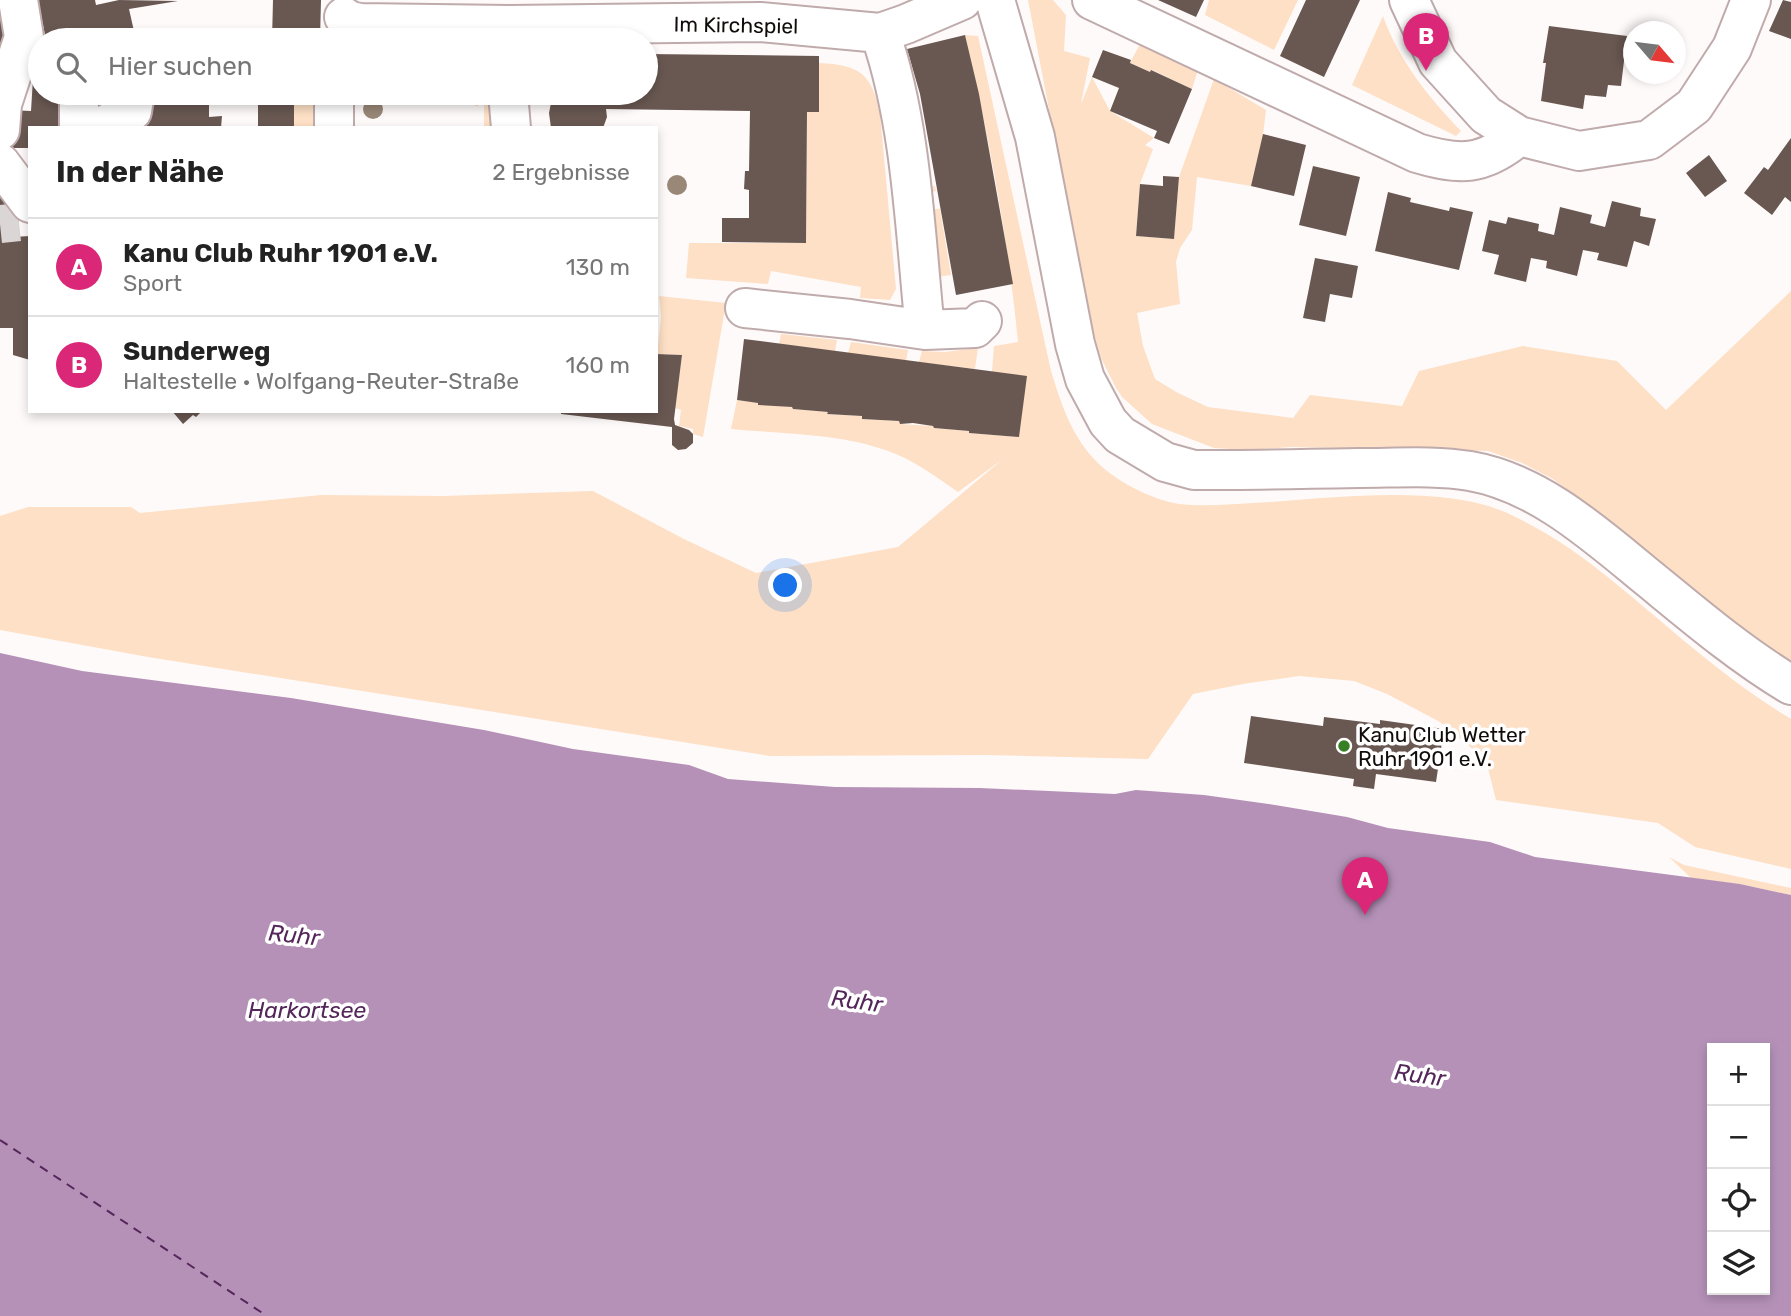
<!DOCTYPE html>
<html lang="de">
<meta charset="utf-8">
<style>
:root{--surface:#fff;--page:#f6f6f6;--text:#222;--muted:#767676;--line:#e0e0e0;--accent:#db2777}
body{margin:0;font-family:Rubik,sans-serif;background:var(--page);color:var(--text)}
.controls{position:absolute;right:21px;bottom:21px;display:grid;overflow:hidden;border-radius:0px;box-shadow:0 4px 10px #0003}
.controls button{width:63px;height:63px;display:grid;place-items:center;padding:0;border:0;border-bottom:2px solid var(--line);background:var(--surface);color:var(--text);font:35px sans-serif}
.compass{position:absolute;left:1623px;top:21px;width:63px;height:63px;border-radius:50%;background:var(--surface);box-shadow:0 4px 10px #0003;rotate:118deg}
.you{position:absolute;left:786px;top:586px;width:24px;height:24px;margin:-18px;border:5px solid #fff;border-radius:50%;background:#1a73e8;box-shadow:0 0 0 10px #1a73e833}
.badge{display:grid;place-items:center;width:46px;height:46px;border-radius:50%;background:var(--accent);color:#fff;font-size:23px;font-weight:700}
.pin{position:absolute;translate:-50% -58px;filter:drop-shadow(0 2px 4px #0008)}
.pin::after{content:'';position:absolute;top:37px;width:24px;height:21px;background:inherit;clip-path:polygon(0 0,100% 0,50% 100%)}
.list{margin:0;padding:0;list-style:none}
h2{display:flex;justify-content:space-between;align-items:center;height:91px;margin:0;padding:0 28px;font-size:30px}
h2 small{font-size:23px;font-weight:400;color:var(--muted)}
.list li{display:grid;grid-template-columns:46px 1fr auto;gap:21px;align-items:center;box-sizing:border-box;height:98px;padding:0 28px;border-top:2px solid var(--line)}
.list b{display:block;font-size:26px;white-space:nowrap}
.list p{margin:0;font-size:23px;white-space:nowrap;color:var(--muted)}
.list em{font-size:23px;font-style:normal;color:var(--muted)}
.icon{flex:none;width:38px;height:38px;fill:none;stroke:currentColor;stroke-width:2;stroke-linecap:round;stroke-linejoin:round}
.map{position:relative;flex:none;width:1791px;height:1316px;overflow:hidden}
.search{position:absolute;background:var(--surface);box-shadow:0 4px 10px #0003;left:28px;top:28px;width:630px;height:77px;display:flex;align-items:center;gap:18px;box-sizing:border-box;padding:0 24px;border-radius:38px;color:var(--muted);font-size:26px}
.panel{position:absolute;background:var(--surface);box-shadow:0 4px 10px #0003;left:28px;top:126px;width:630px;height:287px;border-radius:0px}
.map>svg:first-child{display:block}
.green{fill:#fde0c5}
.water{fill:#b591b8;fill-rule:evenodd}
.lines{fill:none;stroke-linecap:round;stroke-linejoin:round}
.ferry{stroke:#542659;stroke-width:2;stroke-dasharray:9 7;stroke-linecap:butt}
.building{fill:#695852}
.minor-tunnel{stroke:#dbd6d6;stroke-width:38;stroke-dasharray:38 19;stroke-linecap:butt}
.minor-casing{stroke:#c0abac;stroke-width:42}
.major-casing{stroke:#c0abac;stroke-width:42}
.minor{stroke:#fff;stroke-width:38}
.major{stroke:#fff;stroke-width:38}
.tree{fill:#987}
.poi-dot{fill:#377f24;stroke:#fff;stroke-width:2.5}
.labels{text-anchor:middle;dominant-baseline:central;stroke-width:7;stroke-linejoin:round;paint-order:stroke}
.street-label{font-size:21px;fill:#120b0b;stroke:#fff}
.poi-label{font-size:21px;fill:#120b0b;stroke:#fff;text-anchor:start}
.water-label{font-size:23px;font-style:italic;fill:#542659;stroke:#fff}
</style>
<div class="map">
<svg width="1791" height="1316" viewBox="0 0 1791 1316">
<rect width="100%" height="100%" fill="#fffafa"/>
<!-- green -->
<path class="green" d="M1028,0H1053L1066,15L1064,51L1090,58L1081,104L1092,77L1110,111L1154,138L1145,145L1153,149L1140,184L1136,236L1174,239L1179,177L1214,79L1266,110L1263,135L1251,186L1197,177L1192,230L1180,248L1176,262L1180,304L1137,313L1143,346L1155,379L1178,393L1208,407L1293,418L1310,395L1402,406L1419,371L1523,346L1617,361L1666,410L1791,291V667L1750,641L1599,514L1553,479L1522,463L1488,451L1290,447L1248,450L1214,448L1152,424L1122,397L1116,388L1101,358L1089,318Z
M1209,0H1298L1274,50L1205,15Z
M1383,16C1398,59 1429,98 1461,131L1456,136L1352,85Z
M965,35L978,36L1051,371C1061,403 1071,435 1095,460C1115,481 1150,499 1179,504C1203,507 1229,504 1253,503C1327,499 1436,483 1505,512C1565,539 1606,575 1656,617C1699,654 1743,690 1791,719V869L1695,847L1658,823L1496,800L1486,760L1440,722L1387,694L1354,681L1299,676L1243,684L1193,694L1148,759L983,755L770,756L148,657L0,630V516L28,507H131L140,513L321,495L444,496L593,491L684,539L756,573L898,547L1003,459L958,492C936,477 914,460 888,451C839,433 782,434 731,429L737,400L792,407L793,409L828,412V414L862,416V419L899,421L900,424L933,426L934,428L969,431V433L1019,437L992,371L994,346L1018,342C1008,239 989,136 965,35Z
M1140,44L1198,70L1192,89L1152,70L1150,72L1130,63Z
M819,63C860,65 871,73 880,113L896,289L890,300L860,298L861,287L771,271L768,284L686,278L689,243H806L807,112H819Z
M294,93H319L317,128H294Z
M475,93H497L502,128H484V105L479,101L478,106H475Z
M935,186L936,191L932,192L935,209H940L951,275L937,277L929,187Z
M659,296L726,303L703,437L693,434V429L679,426L681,410L675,408L682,355L657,354L661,317Z
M781,334L837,340L835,351L779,344Z
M851,342L908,350L906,361L848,353Z
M978,348L975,369L919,362L922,351L945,352Z
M1669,857L1684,865L1791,888V895L1740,884L1692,879Z"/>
<!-- water -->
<path class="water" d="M0,653L82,671L291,698L484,730L573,749L689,765L728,779L835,787L980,788L1115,794L1136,790L1204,795L1275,805L1347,817L1388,828L1490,842L1535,857L1740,884L1791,895V1316H0ZM1712,1048H1765V1290H1712Z"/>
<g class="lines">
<!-- ferry -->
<path class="ferry" d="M0,1140L267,1316"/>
</g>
<!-- building -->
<path class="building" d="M0,0H8L3,55H0Z
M38,0H95L96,5L119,0L178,1L129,9L136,40H103L102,31L92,33L93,38L63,40L61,32L45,35Z
M273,0H321L320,40H272Z
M1158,0H1204L1196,17Z
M1306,0H1360L1324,77L1280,56Z
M1783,0L1791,2V39L1769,31Z
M1549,26L1627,36L1621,86L1608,85L1606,97L1585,95L1583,109L1541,101L1546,63H1543Z
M965,35L979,94L1013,284L956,295L920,94L907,49Z
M31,49L40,50V93H63L61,128H30V148H6L8,110L31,111L34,62Z
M1103,50L1131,60L1130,63L1150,72L1151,70L1192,89L1169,144L1154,138L1157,131L1110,111L1119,88L1092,77Z
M646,54L819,56V112H807L806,243L722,242V218H749V190L744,189L745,171H749L750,111L606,109L607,117L603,128H551L549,113L551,103L558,93H646Z
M145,93H209V117L222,116L221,128H120Z
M258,93H294V128H258Z
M1263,134L1306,145L1294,196L1251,186Z
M1791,138V202L1785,197L1772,215L1744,193L1764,167L1768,170Z
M1709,155L1727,181L1705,197L1686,173Z
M1313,166L1360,177L1346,236L1299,225Z
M1163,176L1179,177L1174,239L1136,236L1140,184L1163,186Z
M16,192L19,222L13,237L30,236V360L13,355V328H0V193Z
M1388,192L1411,198L1410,202L1449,211L1450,207L1473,212L1459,270L1375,251Z
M1612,201L1641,208L1640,216L1656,219L1649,246L1634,241L1627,267L1597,260L1599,253L1583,250L1577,276L1546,268L1547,261L1531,258L1526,282L1494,274L1499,255L1482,251L1489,220L1506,224L1508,217L1539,224L1538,231L1554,235L1560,207L1592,215L1590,223L1605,227Z
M1315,258L1358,266L1352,298L1330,294L1325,322L1303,318Z
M744,339L1027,376L1019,437L969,433V431L934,428L933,426L913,423L900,424L899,421L862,419V416L827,414L828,412L793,409L792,407L758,405V403L737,400Z
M656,354L682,355L674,419L675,425L689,430L693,434V443L686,449L678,450L672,445V427L561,414V411H656Z
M172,411H202L196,417L193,415L183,424Z
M1251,716L1323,726L1324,717L1380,724V720L1444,729L1436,782L1376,774L1374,789L1353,786L1354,779L1244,763Z"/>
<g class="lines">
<!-- minor-tunnel -->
<path class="minor-tunnel" d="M0,224L19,222"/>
<!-- minor casing -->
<g class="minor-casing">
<path id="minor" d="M1092,0L1417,153C1460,166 1483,166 1519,136
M1409,0L1438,62L1486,115L1519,136L1579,151L1649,140L1694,106L1732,48L1751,0
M344,17L350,21L360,23L509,25L760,22L880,33L906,24L962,0
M880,33C912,125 915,233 925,330
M508,93L511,128
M79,128V93
M99,128L132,111L135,93
M334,128V93
M0,130L2,104L24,37L18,0
M0,163L30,203
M745,308L850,319L925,330L975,328L982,321"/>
</g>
<!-- major casing -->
<g class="major-casing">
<path id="major" d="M995,0L1035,137L1075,344L1085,379L1108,422L1120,435L1165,462L1194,470C1249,470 1304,469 1359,468C1396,468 1434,465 1470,471C1540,483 1598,537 1651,580C1696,617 1741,655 1791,685"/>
</g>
<!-- minor -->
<use href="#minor" class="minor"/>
<!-- major -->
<use href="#major" class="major"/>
</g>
<!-- trees -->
<g class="tree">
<circle cx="373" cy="109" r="10"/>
<circle cx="677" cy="185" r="10"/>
</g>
<!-- markers -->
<circle class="poi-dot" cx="1344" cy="746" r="7"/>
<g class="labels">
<!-- street labels -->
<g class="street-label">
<text transform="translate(736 25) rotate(1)">Im Kirchspiel</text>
</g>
<!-- poi labels -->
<g class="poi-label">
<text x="1358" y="734">Kanu Club Wetter<tspan x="1358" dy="24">Ruhr 1901 e.V.</tspan></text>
</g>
<!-- water labels -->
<g class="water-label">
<text transform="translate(294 935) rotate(6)">Ruhr</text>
<text transform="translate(857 1001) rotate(8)">Ruhr</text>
<text x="307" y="1010">Harkortsee</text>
<text transform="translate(1420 1075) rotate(8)">Ruhr</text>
</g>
</g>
</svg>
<div class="controls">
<button>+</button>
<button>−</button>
<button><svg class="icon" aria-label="locate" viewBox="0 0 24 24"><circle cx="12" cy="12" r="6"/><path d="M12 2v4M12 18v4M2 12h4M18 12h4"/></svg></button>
<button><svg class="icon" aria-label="layers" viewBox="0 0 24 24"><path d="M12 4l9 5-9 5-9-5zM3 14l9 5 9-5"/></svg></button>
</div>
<svg class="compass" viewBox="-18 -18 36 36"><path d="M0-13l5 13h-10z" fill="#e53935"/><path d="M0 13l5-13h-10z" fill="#767676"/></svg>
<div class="you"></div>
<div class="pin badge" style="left:1365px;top:915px">A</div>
<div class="pin badge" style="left:1426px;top:71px">B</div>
<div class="search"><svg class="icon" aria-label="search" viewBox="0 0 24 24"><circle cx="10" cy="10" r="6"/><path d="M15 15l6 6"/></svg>Hier suchen</div>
<section class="panel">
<h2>In der Nähe<small>2 Ergebnisse</small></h2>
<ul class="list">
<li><span class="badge">A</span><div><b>Kanu Club Ruhr 1901 e.V.</b><p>Sport</p></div><em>130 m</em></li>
<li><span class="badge">B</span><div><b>Sunderweg</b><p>Haltestelle · Wolfgang-Reuter-Straße</p></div><em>160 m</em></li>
</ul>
</section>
</div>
